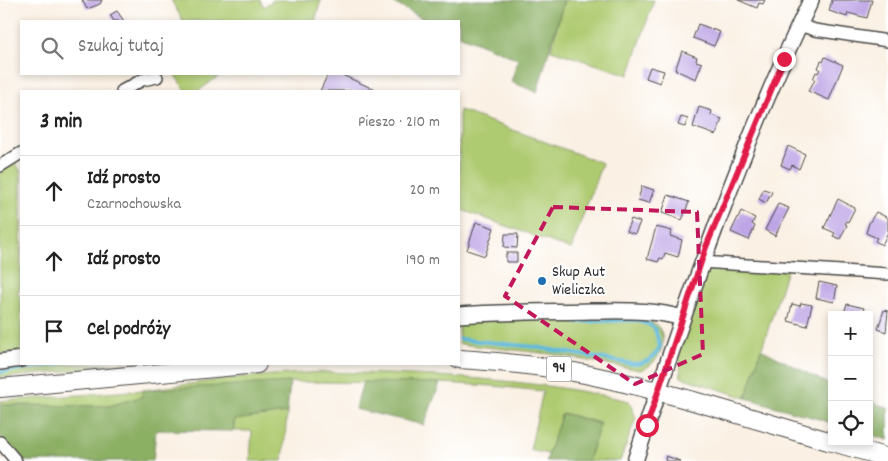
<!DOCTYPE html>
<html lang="pl">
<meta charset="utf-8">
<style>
:root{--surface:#fff;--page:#f6f6f6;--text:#222;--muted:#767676;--line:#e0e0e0}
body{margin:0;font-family:Dekko,sans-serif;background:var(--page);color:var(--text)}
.controls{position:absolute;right:15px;bottom:15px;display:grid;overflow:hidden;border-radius:0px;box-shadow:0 2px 8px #0003}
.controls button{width:45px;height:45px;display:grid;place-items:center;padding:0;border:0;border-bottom:1px solid var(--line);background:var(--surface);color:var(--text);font:25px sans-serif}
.stop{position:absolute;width:15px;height:15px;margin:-11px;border:4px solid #e11d48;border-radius:50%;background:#fff}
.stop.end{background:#e11d48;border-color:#fff;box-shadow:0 1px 5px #0008}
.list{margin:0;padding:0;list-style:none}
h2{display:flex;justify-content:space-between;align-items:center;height:65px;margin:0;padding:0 20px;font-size:21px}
h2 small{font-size:16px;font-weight:400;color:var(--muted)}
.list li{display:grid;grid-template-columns:32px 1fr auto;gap:15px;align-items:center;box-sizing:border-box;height:70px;padding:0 20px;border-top:1px solid var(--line)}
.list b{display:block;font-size:19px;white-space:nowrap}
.list p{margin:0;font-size:16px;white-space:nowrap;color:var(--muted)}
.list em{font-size:16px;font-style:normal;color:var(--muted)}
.icon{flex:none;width:28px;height:28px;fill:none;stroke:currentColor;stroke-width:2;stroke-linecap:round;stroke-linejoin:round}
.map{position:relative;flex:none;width:888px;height:461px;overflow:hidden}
.search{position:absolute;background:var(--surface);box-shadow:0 2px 8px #0003;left:20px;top:20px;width:440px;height:55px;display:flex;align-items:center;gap:12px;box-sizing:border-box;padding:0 18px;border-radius:0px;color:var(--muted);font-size:19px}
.panel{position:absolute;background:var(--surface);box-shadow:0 2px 8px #0003;left:20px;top:90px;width:440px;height:275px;border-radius:0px}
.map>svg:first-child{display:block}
.green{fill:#afcb71;stroke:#6d7b4e}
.forest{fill:#8baf63;stroke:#5b6d47}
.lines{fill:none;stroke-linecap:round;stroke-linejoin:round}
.stream{stroke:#5eb9dc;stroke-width:4}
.building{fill:#bea5e6}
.street-casing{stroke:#4a4947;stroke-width:14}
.secondary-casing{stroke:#4a4947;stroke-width:18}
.primary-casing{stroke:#4a4947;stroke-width:20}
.street{stroke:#fff;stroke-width:11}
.secondary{stroke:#fff;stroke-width:15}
.primary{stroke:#fff;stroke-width:18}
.route{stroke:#e11d48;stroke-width:6}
.marked{fill:none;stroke:#c2185b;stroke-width:4;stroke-dasharray:10 6;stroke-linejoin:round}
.poi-dot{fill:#1f6fb2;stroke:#fff;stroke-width:2}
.labels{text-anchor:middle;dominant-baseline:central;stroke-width:4;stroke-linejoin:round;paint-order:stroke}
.shield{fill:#fff;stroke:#6b6b6b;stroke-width:1}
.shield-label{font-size:15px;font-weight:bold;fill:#2b2b2b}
.poi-label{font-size:16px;fill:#2b2b2b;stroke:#fff;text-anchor:start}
</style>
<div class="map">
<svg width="888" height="461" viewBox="0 0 888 461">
<rect width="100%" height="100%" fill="#fff"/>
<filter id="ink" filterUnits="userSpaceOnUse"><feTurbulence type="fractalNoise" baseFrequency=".02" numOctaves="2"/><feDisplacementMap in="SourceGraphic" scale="10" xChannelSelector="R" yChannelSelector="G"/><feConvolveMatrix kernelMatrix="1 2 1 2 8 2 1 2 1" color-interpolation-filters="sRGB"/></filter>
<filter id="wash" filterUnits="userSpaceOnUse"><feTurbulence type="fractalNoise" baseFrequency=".0096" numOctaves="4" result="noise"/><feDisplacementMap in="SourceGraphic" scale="20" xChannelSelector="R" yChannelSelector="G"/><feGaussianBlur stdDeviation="1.12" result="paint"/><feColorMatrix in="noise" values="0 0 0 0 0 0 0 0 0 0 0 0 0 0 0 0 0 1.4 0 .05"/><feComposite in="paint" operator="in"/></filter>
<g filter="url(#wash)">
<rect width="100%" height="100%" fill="#faf0e3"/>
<!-- green -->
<path class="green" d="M171,0H260L264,7L273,0H321L315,21H183Z
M564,0H654L629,75L551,50Z
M174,74H222L198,91H186Z
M459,110L602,163L571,249L459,209Z
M15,162L21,172V288L17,292L21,299V351L0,354V172Z
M707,266L787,270L746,398L681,377L679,352Z
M487,319H645C674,327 664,364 640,370L551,354L459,344V322Z
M66,364H144L0,378V370Z
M321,372C426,375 526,377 629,401L636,418L620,461H588L600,423L563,413L548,454L530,450L543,391L494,386L440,383L290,382L141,397L109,406L0,405V401L144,390L241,377Z
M287,413L283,461H250L252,431H234V420Z"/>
<!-- forest -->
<path class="forest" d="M388,0H564L537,92L511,82L518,59L459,35V21H427Z
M761,349L832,386V423L746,398Z
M290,382L287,413L234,420V431L156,430L153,461H21L0,436V405L109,406L141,397L144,390Z
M363,382L440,383L424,425L355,409Z
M869,401L888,408V440L869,434Z
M562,413L600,424L588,461H546Z"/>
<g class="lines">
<!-- stream -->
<path class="stream" d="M459,339L535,347L633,364C645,364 655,358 660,346L655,329L650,325L636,320L575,322
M0,372L59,364"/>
</g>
<g id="blocks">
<!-- building -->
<path class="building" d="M82,0H102L100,4L87,9Z
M738,0H765L763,4L759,3L757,8Z
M832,0H872L867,18L848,13L847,17L829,11Z
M117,11L124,21H114L110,15Z
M698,24L720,32L714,46L693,38Z
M682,51L697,57L696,61L702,63L696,79L675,70Z
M825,57L843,65L829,100L808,91L815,80L813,79L816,72L818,73L820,69L818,68L821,61L823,62Z
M650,67L664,71L660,83L646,78Z
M328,74H340L378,91H320Z
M699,107L712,111L711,115L722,119L716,135L693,127Z
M681,117L688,119L685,127L678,125Z
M788,146L805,154L799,169L792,165L790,169L781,165Z
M642,186L654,190L649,203L638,200Z
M764,189L772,192L766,203L759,199Z
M668,195L689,202L682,220L662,213Z
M838,199L855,208L848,222L846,221L845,224L847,225L840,239L833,236L835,233L824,228Z
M778,204L789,208L775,236L765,230Z
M741,211L755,218L752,224L755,226L749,240L731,232Z
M876,212L888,218V232L882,245L875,241L877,238L866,233L869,223Z
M631,219L640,222L635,234L626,231Z
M476,222L494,228L485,256L467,250Z
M656,227L672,231L670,236L682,240L678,257L665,253L663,259L660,258L658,262L647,259Z
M505,234H518L517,248L504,247Z
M506,253H517V262H506Z
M819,282L837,286L834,302L816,298Z
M801,303L812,305L807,326L788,321L792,304L800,306Z
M847,304L864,308L862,315H843Z
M884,310L888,311L886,332L878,329Z
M666,456L680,461H665Z"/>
</g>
</g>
<g filter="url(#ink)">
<use href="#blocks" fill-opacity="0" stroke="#4a4947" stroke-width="1"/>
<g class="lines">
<!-- street casing -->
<g class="street-casing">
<path id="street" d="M799,25L815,30L888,41
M122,91L142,80L157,77
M0,166L21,153
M701,262L888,274
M0,442L16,461"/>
</g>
<!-- secondary casing -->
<g class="secondary-casing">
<path id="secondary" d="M459,315C503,312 546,312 590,311C621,311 653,309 682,318
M0,362L21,359
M635,461C686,304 740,149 811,0"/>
</g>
<!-- primary casing -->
<g class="primary-casing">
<path id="primary" d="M459,359C504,362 550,366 594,376C674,393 753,419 832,442
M0,388L257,364
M833,442L888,458"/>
</g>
<!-- street -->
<use href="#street" class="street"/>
<!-- secondary -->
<use href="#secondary" class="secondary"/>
<!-- primary -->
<use href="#primary" class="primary"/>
</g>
</g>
<g class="lines" filter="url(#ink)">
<!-- route -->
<path class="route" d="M647,425L706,247L784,59"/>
</g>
<!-- marked area -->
<path class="marked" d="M553,207L697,212L703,354L635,384L505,296Z"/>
<!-- markers -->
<circle class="poi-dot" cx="542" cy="281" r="5"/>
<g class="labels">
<!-- shield labels -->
<rect class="shield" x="546.5" y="356.5" width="25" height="25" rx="4"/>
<g class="shield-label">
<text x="559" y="369">94</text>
</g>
<!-- poi labels -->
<g class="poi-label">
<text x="552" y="272">Skup Aut<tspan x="552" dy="18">Wieliczka</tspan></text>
</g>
</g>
</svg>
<div class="controls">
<button>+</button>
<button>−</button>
<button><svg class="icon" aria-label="locate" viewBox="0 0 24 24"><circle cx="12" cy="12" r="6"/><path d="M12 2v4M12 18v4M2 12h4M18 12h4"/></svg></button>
</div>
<div class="stop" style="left:647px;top:425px"></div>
<div class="stop end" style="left:784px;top:59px"></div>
<div class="search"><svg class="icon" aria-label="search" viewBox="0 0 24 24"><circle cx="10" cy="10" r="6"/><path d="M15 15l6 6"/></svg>Szukaj tutaj</div>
<section class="panel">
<h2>3 min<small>Pieszo · 210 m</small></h2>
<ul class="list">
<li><svg class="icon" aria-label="ahead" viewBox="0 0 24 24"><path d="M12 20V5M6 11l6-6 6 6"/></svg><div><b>Idź prosto</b><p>Czarnochowska</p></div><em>20 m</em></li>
<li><svg class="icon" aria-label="ahead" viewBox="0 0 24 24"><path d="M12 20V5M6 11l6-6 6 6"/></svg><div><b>Idź prosto</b></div><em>190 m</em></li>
<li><svg class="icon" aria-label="arrive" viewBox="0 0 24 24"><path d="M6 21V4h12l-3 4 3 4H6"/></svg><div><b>Cel podróży</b></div></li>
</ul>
</section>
</div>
